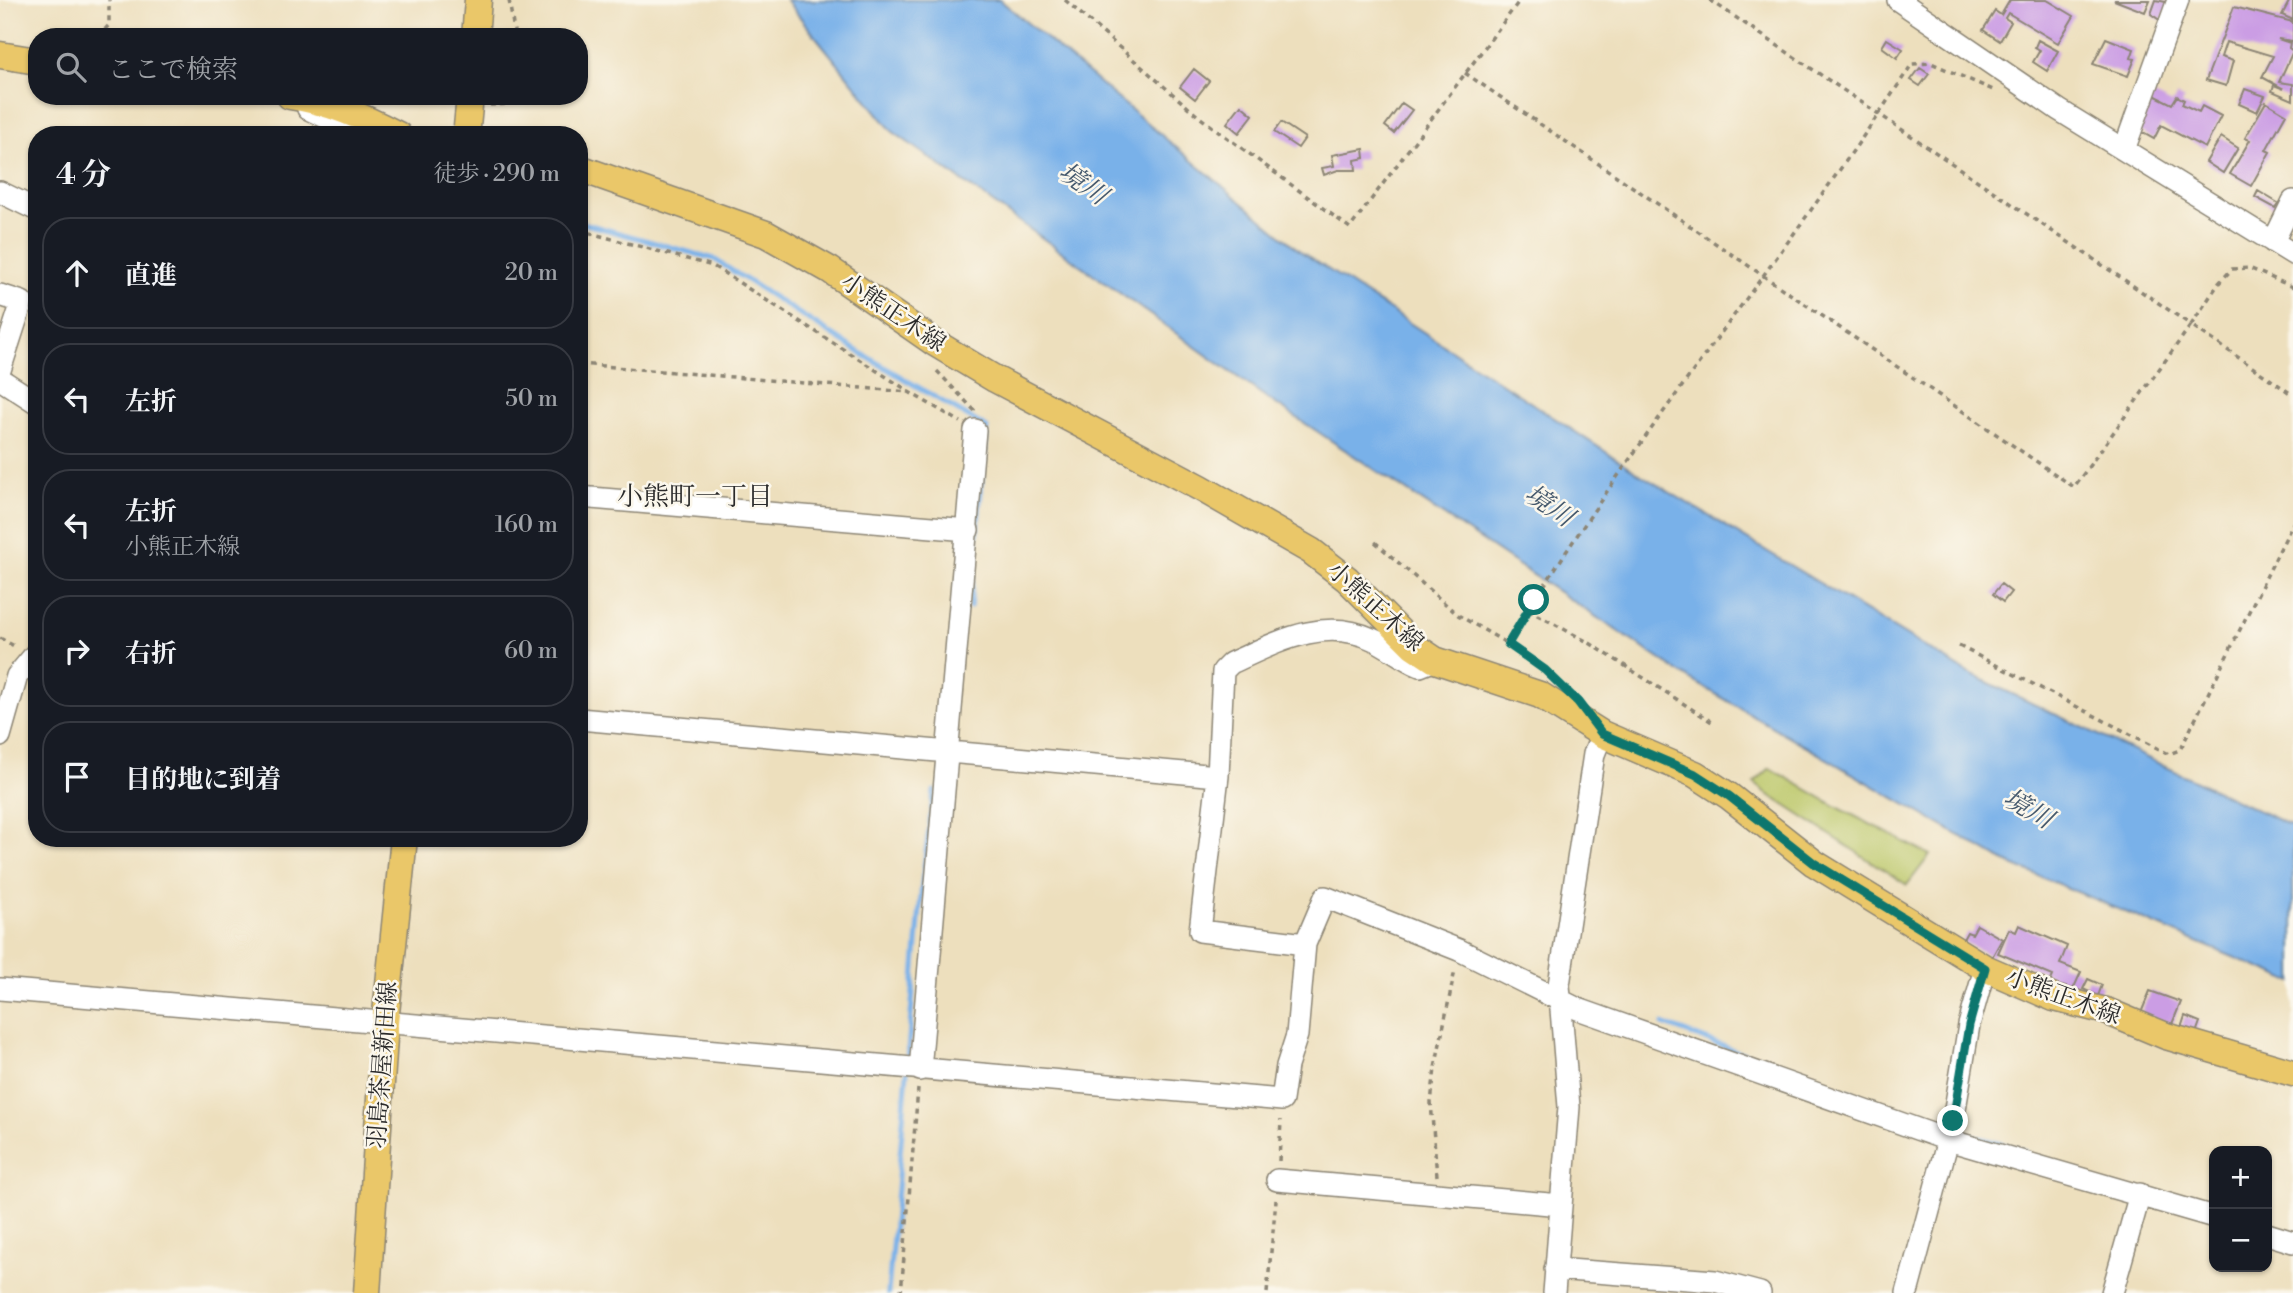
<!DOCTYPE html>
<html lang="ja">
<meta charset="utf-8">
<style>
:root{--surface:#171b24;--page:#20242c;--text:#f1f3f6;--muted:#9ea1a6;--line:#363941}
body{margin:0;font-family:"Libre Bodoni","Noto Serif JP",serif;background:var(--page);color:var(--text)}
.controls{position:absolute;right:21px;bottom:21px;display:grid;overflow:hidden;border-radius:14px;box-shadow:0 2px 5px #0004}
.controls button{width:63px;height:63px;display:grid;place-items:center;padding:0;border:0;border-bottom:2px solid var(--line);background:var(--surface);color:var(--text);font:35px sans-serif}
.stop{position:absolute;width:21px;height:21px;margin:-16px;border:5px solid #0f766e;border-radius:50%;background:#fff}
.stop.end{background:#0f766e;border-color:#fff;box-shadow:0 2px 7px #0008}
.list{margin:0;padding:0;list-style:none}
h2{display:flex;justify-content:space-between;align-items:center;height:91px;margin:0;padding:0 28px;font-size:30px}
h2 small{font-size:23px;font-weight:400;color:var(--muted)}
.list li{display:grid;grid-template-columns:46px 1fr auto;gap:21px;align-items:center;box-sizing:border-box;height:112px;margin:0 14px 14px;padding:0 14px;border:2px solid var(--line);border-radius:28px}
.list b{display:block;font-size:26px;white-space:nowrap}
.list p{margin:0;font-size:23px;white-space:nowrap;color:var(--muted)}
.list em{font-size:23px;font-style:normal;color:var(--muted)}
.icon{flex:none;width:38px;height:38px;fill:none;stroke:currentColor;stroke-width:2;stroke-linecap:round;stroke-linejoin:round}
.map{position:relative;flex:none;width:2293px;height:1293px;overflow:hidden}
.search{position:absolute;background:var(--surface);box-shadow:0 2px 5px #0004;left:28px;top:28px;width:560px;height:77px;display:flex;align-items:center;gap:18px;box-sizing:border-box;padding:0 24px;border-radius:28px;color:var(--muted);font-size:26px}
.panel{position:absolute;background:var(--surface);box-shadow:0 2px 5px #0004;left:28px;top:126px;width:560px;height:721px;border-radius:28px}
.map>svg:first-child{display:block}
.green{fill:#bcc769;stroke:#74794a;stroke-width:2}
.water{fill:#79b1e9;stroke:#526e8a;stroke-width:2}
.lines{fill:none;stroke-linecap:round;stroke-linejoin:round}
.stream{stroke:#79b1e9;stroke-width:5}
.building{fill:#cb9de4}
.minor-casing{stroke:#8c8574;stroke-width:24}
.major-casing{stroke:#8c8574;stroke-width:29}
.path{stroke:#8c8574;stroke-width:3.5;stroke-dasharray:5 5;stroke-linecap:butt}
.minor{stroke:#fff;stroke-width:21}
.major{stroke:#eac769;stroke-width:26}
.major-bridge-casing{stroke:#8c8574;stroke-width:29;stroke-linecap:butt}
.major-bridge{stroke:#eac769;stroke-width:26}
.route{stroke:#0f766e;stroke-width:9}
.labels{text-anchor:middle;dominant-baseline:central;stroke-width:5;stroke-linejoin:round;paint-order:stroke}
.street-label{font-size:24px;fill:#2b2b2b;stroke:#fbf7ec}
.water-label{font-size:26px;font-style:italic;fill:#465a6e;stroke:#fbf7ec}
.neighbourhood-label{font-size:26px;fill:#2b2b2b;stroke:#fbf7ec}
</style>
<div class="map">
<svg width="2293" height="1293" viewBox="0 0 2293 1293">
<rect width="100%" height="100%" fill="#fbf7ec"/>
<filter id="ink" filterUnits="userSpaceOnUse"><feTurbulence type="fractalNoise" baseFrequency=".0143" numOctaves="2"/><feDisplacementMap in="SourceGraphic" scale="14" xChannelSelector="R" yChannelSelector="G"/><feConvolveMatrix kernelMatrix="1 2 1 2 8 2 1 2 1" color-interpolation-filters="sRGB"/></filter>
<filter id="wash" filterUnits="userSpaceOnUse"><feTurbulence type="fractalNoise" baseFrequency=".00686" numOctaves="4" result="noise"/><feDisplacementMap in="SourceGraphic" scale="28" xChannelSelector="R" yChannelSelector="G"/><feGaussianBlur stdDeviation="1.57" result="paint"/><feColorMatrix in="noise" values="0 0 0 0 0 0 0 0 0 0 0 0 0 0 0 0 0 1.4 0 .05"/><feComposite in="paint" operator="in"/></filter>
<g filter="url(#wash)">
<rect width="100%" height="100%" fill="#eddfbd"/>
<!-- green -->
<path class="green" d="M1770,768L1839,808L1930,855L1907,885L1769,795L1754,783Z"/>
<!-- water -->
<path class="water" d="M786,0H1000L1300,251L1638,473L1968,673L2293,827V982L2003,861L1688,678L1267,398L892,131Z"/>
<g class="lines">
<!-- stream -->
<path class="stream" d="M579,222L714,259L859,352L987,428L970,607
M1663,1024L1940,1126
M907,1063L922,883L934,791
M1960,1132L2024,1151
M888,1293L907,1073"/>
</g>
<g id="blocks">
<!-- building -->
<path class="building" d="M2010,0H2047L2074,16L2058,43L2008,13L2005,18L2011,22L2000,41L1983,30L1995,11L2001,15Z
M2114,0H2150L2145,12Z
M2156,0L2171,3L2161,21L2151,14Z
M2290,0H2293V20L2282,15Z
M2234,7L2293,22V41L2278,39L2290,43L2289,48L2293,51L2279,82L2293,84V100L2272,91L2274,85L2284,89L2262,77L2273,56L2226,42L2221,57L2233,61L2226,86L2206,80Z
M2106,38L2134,49L2131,58L2135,59L2128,76L2093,64Z
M1887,39L1903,49L1897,58L1882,47Z
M2038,40L2058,51L2047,71L2033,62L2040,50L2035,47Z
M1920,68L1929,74L1920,86L1911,80Z
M1194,69L1209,81L1195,99L1180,87Z
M2245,89L2265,96L2257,112L2239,104Z
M2154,95L2172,104L2177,96L2184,100L2182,104L2199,112L2202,106L2221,116L2205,148L2161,125L2154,139L2136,129Z
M2266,102L2286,114L2266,150L2270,152L2251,186L2230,174L2250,140L2245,138Z
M1402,103L1412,110L1394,133L1385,126Z
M1241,105L1253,115L1239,133L1227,123Z
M1281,122L1305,138L1298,148L1274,132Z
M2221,137L2238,148L2223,173L2206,162Z
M1364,149L1365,158L1355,160L1356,170H1338L1324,175L1322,168L1334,166L1332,155Z
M2258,191L2278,203L2275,208L2255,197Z
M2001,584L2011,592L2003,602L1993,594Z
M1977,925L2002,939L1992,957L1962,941L1967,932L1972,934Z
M2019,925L2067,946L2060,964L2081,972L2072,992L2050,983L2053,976L1998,953L2009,929L2016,932Z
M2088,979L2102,985L2098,996L2083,989Z
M2150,991L2181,1002L2172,1024L2141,1013Z
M2185,1016L2200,1022L2196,1033L2181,1028Z"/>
</g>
</g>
<g filter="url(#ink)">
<use href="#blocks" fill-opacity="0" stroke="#8c8574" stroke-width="2"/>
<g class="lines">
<!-- minor casing -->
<g class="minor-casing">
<path id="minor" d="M1898,0L2059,110L2293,254
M308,109L338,123L354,135
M2124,150L2178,0
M0,192L37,210
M2273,242L2293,201
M0,295L22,302L0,370
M0,379L37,403
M579,497L968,530
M579,719L1218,776
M0,736L17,676L37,652
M1305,944L1200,931L1218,776L1223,671L1231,663C1276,643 1323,616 1372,639C1389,646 1402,659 1420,666L1435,660
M0,989L1282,1100L1287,1066L1297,1035L1305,944L1325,897L1459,950L1578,1009L1948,1140L2214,1217
M920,1070L975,430
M1277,1180L1561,1205
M2267,1234L2293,1242
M1555,1269L1715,1281L1760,1293
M1554,1293L1569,1107L1559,985L1594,754L1602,734
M1907,1293L1953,1121L1969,1025L1985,968
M2112,1293L2140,1194"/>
</g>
<!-- major casing -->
<g class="major-casing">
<path id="major" d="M475,37L478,0
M0,55L37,61
M290,96C330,102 361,116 398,135
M579,168L766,234L830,270L935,343L995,379L1201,488L1311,551L1347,579L1414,646L1435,660L1540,695L1602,734L1695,774L1729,796L1814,863L1985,968L2054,998L2106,1011L2166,1036L2293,1073
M367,1293L385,1023L404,838"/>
</g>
<!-- path -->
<path class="path" d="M509,0L515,37
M1065,0L1198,116L1350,228L1520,0
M1710,0L2191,325L2219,283L2232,269L2249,268L2293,287
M104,32L117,37
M98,37L109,25V0
M1465,73L2074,487L2191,325L2293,395
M490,105L509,104L520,96
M579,230L713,266L907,390
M579,364L909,392L961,422
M937,371L975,411
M1375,542L1458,615L1508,644
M1528,610L1588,642L1712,722
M0,638L16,647
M1959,646L2169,754L2180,750L2293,523
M1550,675L1508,644C1629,442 1783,261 1912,64L1931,63L1993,90
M1279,1161L1281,1120
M1437,1176L1431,1103L1435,1068L1455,970
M901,1293L918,1089
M1267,1293L1276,1200"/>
<!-- minor -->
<use href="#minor" class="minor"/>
<!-- major -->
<use href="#major" class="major"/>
<!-- major-bridge casing -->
<g class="major-bridge-casing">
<path id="major-bridge" d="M467,127L470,96"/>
</g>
<!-- major-bridge -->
<use href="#major-bridge" class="major-bridge"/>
</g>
</g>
<g class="lines" filter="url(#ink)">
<!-- route -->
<path class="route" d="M1534,600L1508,644L1545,670L1578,702L1602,734L1695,774L1729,796L1814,863L1985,968L1969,1025L1953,1121"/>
</g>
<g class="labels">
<!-- street labels -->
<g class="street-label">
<text transform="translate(893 313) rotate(34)">小熊正木線</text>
<text transform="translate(1375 607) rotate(42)">小熊正木線</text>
<text transform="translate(2063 997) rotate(20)">小熊正木線</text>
<text transform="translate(383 1065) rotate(-86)">羽島茶屋新田線</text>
</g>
<!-- water labels -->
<g class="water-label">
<text transform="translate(1083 184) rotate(35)">境川</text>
<text transform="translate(1549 506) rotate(34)">境川</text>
<text transform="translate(2028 809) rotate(30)">境川</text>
</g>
<!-- neighbourhood labels -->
<g class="neighbourhood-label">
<text x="695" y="497">小熊町一丁目</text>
</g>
</g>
</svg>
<div class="controls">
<button>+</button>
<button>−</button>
</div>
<div class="stop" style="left:1534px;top:600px"></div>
<div class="stop end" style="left:1953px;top:1121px"></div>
<div class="search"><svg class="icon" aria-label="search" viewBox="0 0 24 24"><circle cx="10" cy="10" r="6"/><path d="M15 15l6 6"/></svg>ここで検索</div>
<section class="panel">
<h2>4 分<small>徒歩 · 290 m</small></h2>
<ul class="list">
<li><svg class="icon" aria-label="ahead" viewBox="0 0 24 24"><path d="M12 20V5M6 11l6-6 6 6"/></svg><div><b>直進</b></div><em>20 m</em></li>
<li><svg class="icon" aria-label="left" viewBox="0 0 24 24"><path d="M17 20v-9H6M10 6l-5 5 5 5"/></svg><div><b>左折</b></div><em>50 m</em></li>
<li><svg class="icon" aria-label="left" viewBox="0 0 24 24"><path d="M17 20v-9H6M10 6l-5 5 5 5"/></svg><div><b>左折</b><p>小熊正木線</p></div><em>160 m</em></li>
<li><svg class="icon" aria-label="right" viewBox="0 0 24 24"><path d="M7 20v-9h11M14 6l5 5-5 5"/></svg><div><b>右折</b></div><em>60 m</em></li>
<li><svg class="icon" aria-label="arrive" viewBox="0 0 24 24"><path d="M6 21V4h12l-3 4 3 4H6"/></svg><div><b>目的地に到着</b></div></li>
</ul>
</section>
</div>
